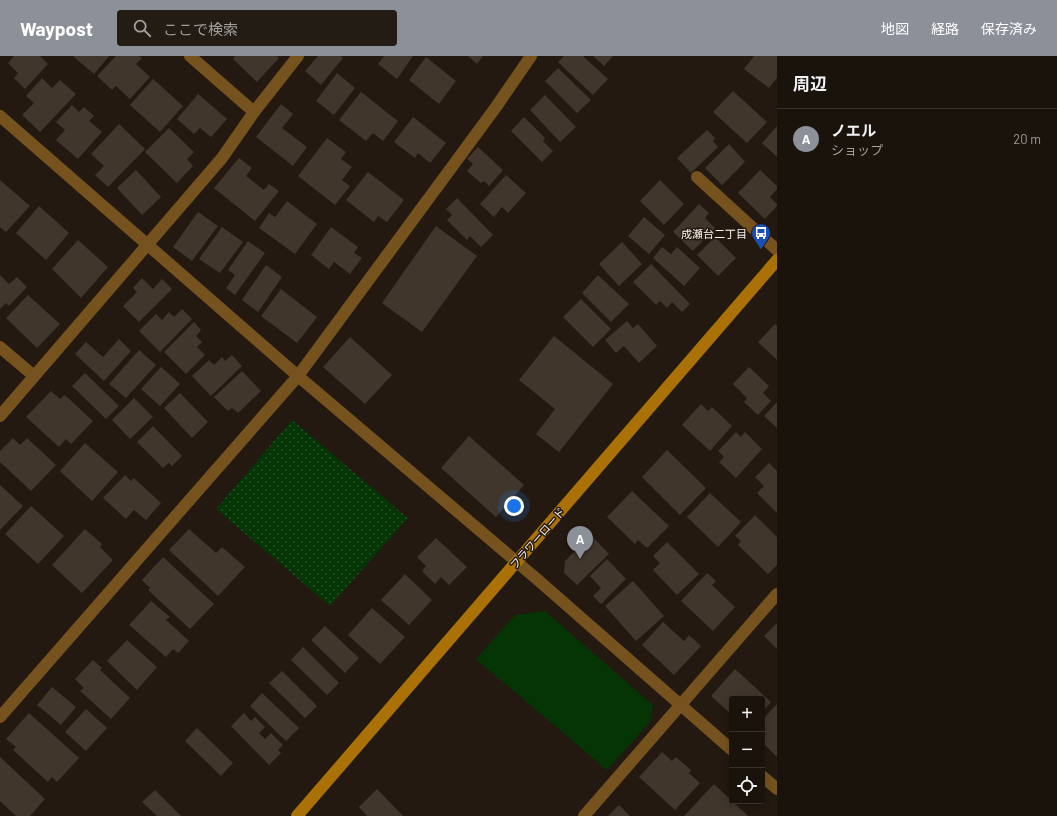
<!DOCTYPE html>
<html lang="ja">
<meta charset="utf-8">
<style>
:root{--surface:#1a130c;--page:#231c15;--text:#f1f3f6;--muted:#9f9e9d;--line:#38322d;--accent:#8c9099}
body{margin:0;font-family:Barlow,"Noto Sans JP",sans-serif;background:var(--page);color:var(--text)}
.controls{position:absolute;right:12px;bottom:12px;display:grid;overflow:hidden;border-radius:4px;box-shadow:0 2px 10px #0003}
.controls button{width:36px;height:36px;display:grid;place-items:center;padding:0;border:0;border-bottom:1px solid var(--line);background:var(--surface);color:var(--text);font:20px sans-serif}
.you{position:absolute;left:514px;top:450px;width:14px;height:14px;margin:-10px;border:3px solid #fff;border-radius:50%;background:#1a73e8;box-shadow:0 0 0 6px #1a73e833}
.badge{display:grid;place-items:center;width:26px;height:26px;border-radius:50%;background:var(--accent);color:#fff;font-size:13px;font-weight:700}
.pin{position:absolute;translate:-50% -33px;filter:drop-shadow(0 1px 2px #0008)}
.pin::after{content:'';position:absolute;top:21px;width:14px;height:12px;background:inherit;clip-path:polygon(0 0,100% 0,50% 100%)}
.list{margin:0;padding:0;list-style:none}
h2{display:flex;justify-content:space-between;align-items:center;height:52px;margin:0;padding:0 16px;font-size:17px}
h2 small{font-size:13px;font-weight:400;color:var(--muted)}
.list li{display:grid;grid-template-columns:26px 1fr auto;gap:12px;align-items:center;box-sizing:border-box;height:60px;padding:0 16px;border-top:1px solid var(--line)}
.list b{display:block;font-size:15px;white-space:nowrap}
.list p{margin:0;font-size:13px;white-space:nowrap;color:var(--muted)}
.list em{font-size:13px;font-style:normal;color:var(--muted)}
.icon{flex:none;width:22px;height:22px;fill:none;stroke:currentColor;stroke-width:2;stroke-linecap:round;stroke-linejoin:round}
.map{position:relative;flex:none;width:777px;height:760px;overflow:hidden}
header{display:flex;align-items:center;gap:24px;box-sizing:border-box;height:56px;padding:0 20px;background:var(--accent);color:#fff}
header strong{font-size:19px}
nav{display:flex;gap:22px;margin-inline-start:auto;font-size:14px}
.search{width:280px;height:36px;background:var(--page);display:flex;align-items:center;gap:10px;box-sizing:border-box;padding:0 14px;border-radius:4px;color:var(--muted);font-size:15px}
main{display:flex}
aside{flex:1;background:var(--surface)}
.map>svg:first-child{display:block}
.grass{fill:url(#grass-dots)}
.green{fill:#053504}
.building{fill:#41362c}
.lines{fill:none;stroke-linecap:round;stroke-linejoin:round}
.street{stroke:#76531e;stroke-width:12}
.secondary{stroke:#aa7206;stroke-width:12}
.labels{text-anchor:middle;dominant-baseline:central;stroke-width:3;stroke-linejoin:round;paint-order:stroke}
.poi-label{font-size:11px;fill:#faf3ec;stroke:#231910;text-anchor:end}
.street-label{font-size:11px;fill:#faf3ec;stroke:#231910}
</style>
<header>
<strong>Waypost</strong>
<div class="search"><svg class="icon" aria-label="search" viewBox="0 0 24 24"><circle cx="10" cy="10" r="6"/><path d="M15 15l6 6"/></svg>ここで検索</div>
<nav><a>地図</a><a>経路</a><a>保存済み</a></nav>
</header>
<main>
<div class="map">
<svg width="777" height="760" viewBox="0 0 777 760">
<defs>
<pattern id="grass-dots" width="8" height="8" patternUnits="userSpaceOnUse"><rect width="8" height="8" fill="#053504"/><path d="M2 2h.1M6 6h.1" fill="none" stroke="#2a5329" stroke-width="1.8" stroke-linecap="round"/></pattern>
</defs>
<rect width="100%" height="100%" fill="#231910"/>
<!-- grass -->
<path class="grass" d="M292,364L408,462L330,550L216,453Z"/>
<!-- green -->
<path class="green" d="M545,555L653,649L650,666L607,714L476,603L515,559Z"/>
<!-- building -->
<path class="building" d="M14,0H40L48,8L25,33L14,22L18,17L8,7Z
M73,0H109L94,18Z
M116,0H139L142,2L136,8L150,21L130,43L116,30L112,34L97,20Z
M235,0H277L279,2L257,26L233,3Z
M318,0H341L343,2L321,29L305,15Z
M384,0H413L397,23L378,8Z
M468,0H483L477,8Z
M564,0H583L608,23L593,39L558,6Z
M593,0H613L604,10Z
M754,0H777V22L769,32L744,13Z
M426,1L456,25L439,48L409,24Z
M558,12L591,44L577,57L545,25Z
M337,17L355,32L334,59L316,45Z
M42,22L52,32L60,24L76,38L40,76L22,59L34,47L26,40Z
M153,23L183,50L160,76L130,49Z
M733,35L767,66L747,87L713,56Z
M361,36L398,65L383,85L373,77L366,85L339,64Z
M198,38L227,63L211,81L200,72L194,78L177,63Z
M545,39L576,71L560,86L530,54Z
M281,48L293,58L282,72L307,91L293,110L256,81Z
M72,49L79,56L84,51L94,60L89,65L102,76L78,103L56,84L65,74L56,66Z
M413,61L446,87L430,107L418,97L415,102L394,86Z
M524,61L545,82L543,85L553,95L542,106L511,75Z
M119,68L145,93L108,131L95,119L104,110L91,98Z
M777,70V101L762,87Z
M169,72L194,96L187,103L193,110L177,127L145,96Z
M707,74L715,82L713,85L718,91L691,117L677,102Z
M327,82L346,96L341,103L352,111L342,124L350,130L335,149L298,120Z
M729,88L745,106L722,129L705,112Z
M478,91L503,114L489,130L484,125L481,127L467,115L473,108L467,103Z
M239,102L252,112L246,120L264,134L269,128L279,135L255,165L214,132Z
M136,114L161,141L142,159L117,132Z
M760,114L777,130V133L770,141L777,148V150L765,163L738,137Z
M368,116L404,144L387,166L378,160L374,166L346,144Z
M506,119L526,137L508,157L502,151L494,161L480,148Z
M0,124L30,150L6,176L0,171Z
M660,124L684,148L664,169L640,145Z
M457,142L493,179L481,191L470,180L467,184L447,164L452,159L446,153Z
M287,145L317,168L295,198L259,172L269,157L275,161Z
M699,148L709,157L705,162L715,172L693,195L673,176Z
M39,150L69,177L46,204L16,177Z
M198,156L218,170L192,205L173,191Z
M644,161L665,179L649,198L628,180Z
M436,170L477,200L422,276L382,247Z
M222,171L243,186L220,217L199,203Z
M331,171L358,191L354,197L362,202L350,218L334,206L329,213L311,199Z
M715,181L736,202L718,220L697,199Z
M78,184L108,211L81,242L52,213Z
M248,185L265,197L235,239L226,232L235,219L228,214Z
M622,186L642,208L619,230L599,208Z
M662,191L671,198L677,191L700,212L684,230L653,202Z
M651,208L690,248L682,256L672,246L667,252L660,245L656,249L633,226Z
M266,209L282,221L258,256L242,244Z
M0,219L9,228L17,221L27,231L9,250L6,247L0,253Z
M598,219L629,248L611,266L582,237Z
M142,222L153,233L162,223L172,233L139,266L123,250L137,236L133,232Z
M281,233L317,261L297,287L261,260Z
M28,239L60,268L37,292L6,262Z
M581,243L611,273L593,291L563,261Z
M182,253L192,263L160,296L139,275L156,258L162,264L169,256L174,261Z
M627,265L633,272L638,268L657,290L639,307L624,290L616,297L605,284Z
M194,266L201,274L196,280L202,286L197,291L205,299L186,318L164,296Z
M775,268L777,270V304L758,286Z
M554,280L613,328L559,396L536,378L555,353L519,324Z
M350,281L392,319L365,348L323,311Z
M119,283L131,295L104,325L75,298L86,286L103,301Z
M139,294L156,309L126,342L109,328Z
M232,299L242,310L211,340L192,320L209,304L214,309L222,301L225,305Z
M161,311L180,328L160,350L141,333Z
M749,311L769,330L763,337L771,345L758,359L744,346L747,342L733,328Z
M242,315L261,335L238,357L232,352L228,355L214,341Z
M85,317L119,350L106,363L72,330Z
M51,335L60,343L65,339L93,365L71,388L66,383L59,391L26,361Z
M180,337L208,366L192,382L164,352Z
M134,342L153,361L130,383L112,364Z
M777,346V372L764,360Z
M701,348L708,355L712,351L732,370L710,395L682,369Z
M153,370L182,400L172,410L169,407L163,412L137,386Z
M736,376L741,381L745,376L762,393L736,422L719,406L724,401L718,395Z
M469,380L524,429L496,461L441,412Z
M13,382L20,389L27,382L56,409L31,435L0,406V395Z
M85,387L118,416L92,445L60,415Z
M667,394L706,432L680,459L642,421Z
M769,407L777,415V457L757,437L764,430L755,421Z
M125,419L131,425L134,422L161,447L146,464L134,454L126,463L103,442Z
M0,429L23,450L0,474Z
M632,435L669,470L647,492L638,484L635,488L607,461Z
M710,437L741,466L718,491L687,461Z
M31,450L64,480L38,508L5,478Z
M755,459L777,481V509L768,518L738,489L741,485L735,480Z
M85,473L102,488L100,491L113,504L82,537L52,509Z
M189,473L216,497L222,491L245,511L218,540L169,494Z
M591,479L609,498L577,529L564,517L565,505Z
M436,482L467,511L449,529L441,521L435,528L422,515L426,510L417,501Z
M667,486L699,518L677,539L653,514L660,507L653,500Z
M163,501L214,548L190,573L148,534L150,532L142,524Z
M607,503L626,523L601,548L593,540L601,532L590,520Z
M707,517L716,525L712,529L735,551L713,575L681,545Z
M405,518L432,544L409,569L381,544Z
M633,525L664,560L636,585L605,550Z
M151,545L170,561L166,564L189,585L178,597L173,593L166,601L129,569Z
M372,552L405,581L380,608L348,579Z
M663,566L684,585L689,579L701,590L674,619L642,589Z
M777,567V593L764,580Z
M325,570L359,602L345,617L311,584Z
M127,584L157,611L137,634L107,605Z
M303,591L339,627L327,639L291,604Z
M93,604L102,612L100,614L130,642L111,663L80,635L84,632L75,623Z
M735,613L771,646L762,656V643H732V659L711,640Z
M282,615L317,650L305,662L269,627Z
M52,631L76,651L61,669L37,649Z
M262,637L299,672L286,685L250,650Z
M777,648V701L762,686V664Z
M86,653L107,672L86,695L65,676Z
M29,657L79,702L57,726L52,721L48,726L13,694L16,691L6,683Z
M244,657L251,665L255,661L265,671L259,677L265,683L271,677L283,689L278,694L281,697L269,709L231,670Z
M197,672L233,707L221,720L185,685Z
M662,696L672,705L676,701L691,714L689,717L700,727L675,754L639,721Z
M0,701L45,743L30,760H16L0,745Z
M714,728L732,745L748,760H684Z
M377,733L403,760H367L359,751Z
M155,734L181,760H157L142,746Z
M619,749L630,760H608Z"/>
<g class="lines">
<!-- street -->
<path class="street" d="M190,0L254,56
M0,60L298,320L538,524L732,694
M697,121L777,194
M0,291L34,320
M0,360L222,102L254,56L298,0
M0,661L298,320L496,51L531,0
M762,720L777,733
M584,760L777,538"/>
<!-- secondary -->
<path class="secondary" d="M297,760L777,204"/>
</g>
<!-- icons -->
<defs>
<g id="bus-pin" transform="scale(1)"><path d="M0 17L-7.5 6A9.5 9.5 0 1 1 7.5 6Z" fill="#1a4fb4" stroke="#231910"/><path d="M-5-6H5V4H4V6H2V4H-2V6H-4V4H-5ZM-3.5-4V0h7V-4ZM-3.5 1.2v1.5H-2V1.2ZM2 1.2v1.5H3.5V1.2Z" fill="#fff"/></g>
</defs>
<g fill-rule="evenodd">
<use href="#bus-pin" x="761" y="177"/>
</g>
<g class="labels">
<!-- poi labels -->
<g class="poi-label">
<text x="747" y="177">成瀬台二丁目</text>
</g>
<!-- street labels -->
<g class="street-label">
<text transform="translate(537 482) rotate(-49)">フラワーロード</text>
</g>
</g>
</svg>
<div class="controls">
<button>+</button>
<button>−</button>
<button><svg class="icon" aria-label="locate" viewBox="0 0 24 24"><circle cx="12" cy="12" r="6"/><path d="M12 2v4M12 18v4M2 12h4M18 12h4"/></svg></button>
</div>
<div class="you"></div>
<div class="pin badge" style="left:580px;top:503px">A</div>
</div>
<aside>
<h2>周辺<small></small></h2>
<ul class="list">
<li><span class="badge">A</span><div><b>ノエル</b><p>ショップ</p></div><em>20 m</em></li>
</ul>
</aside>
</main>
